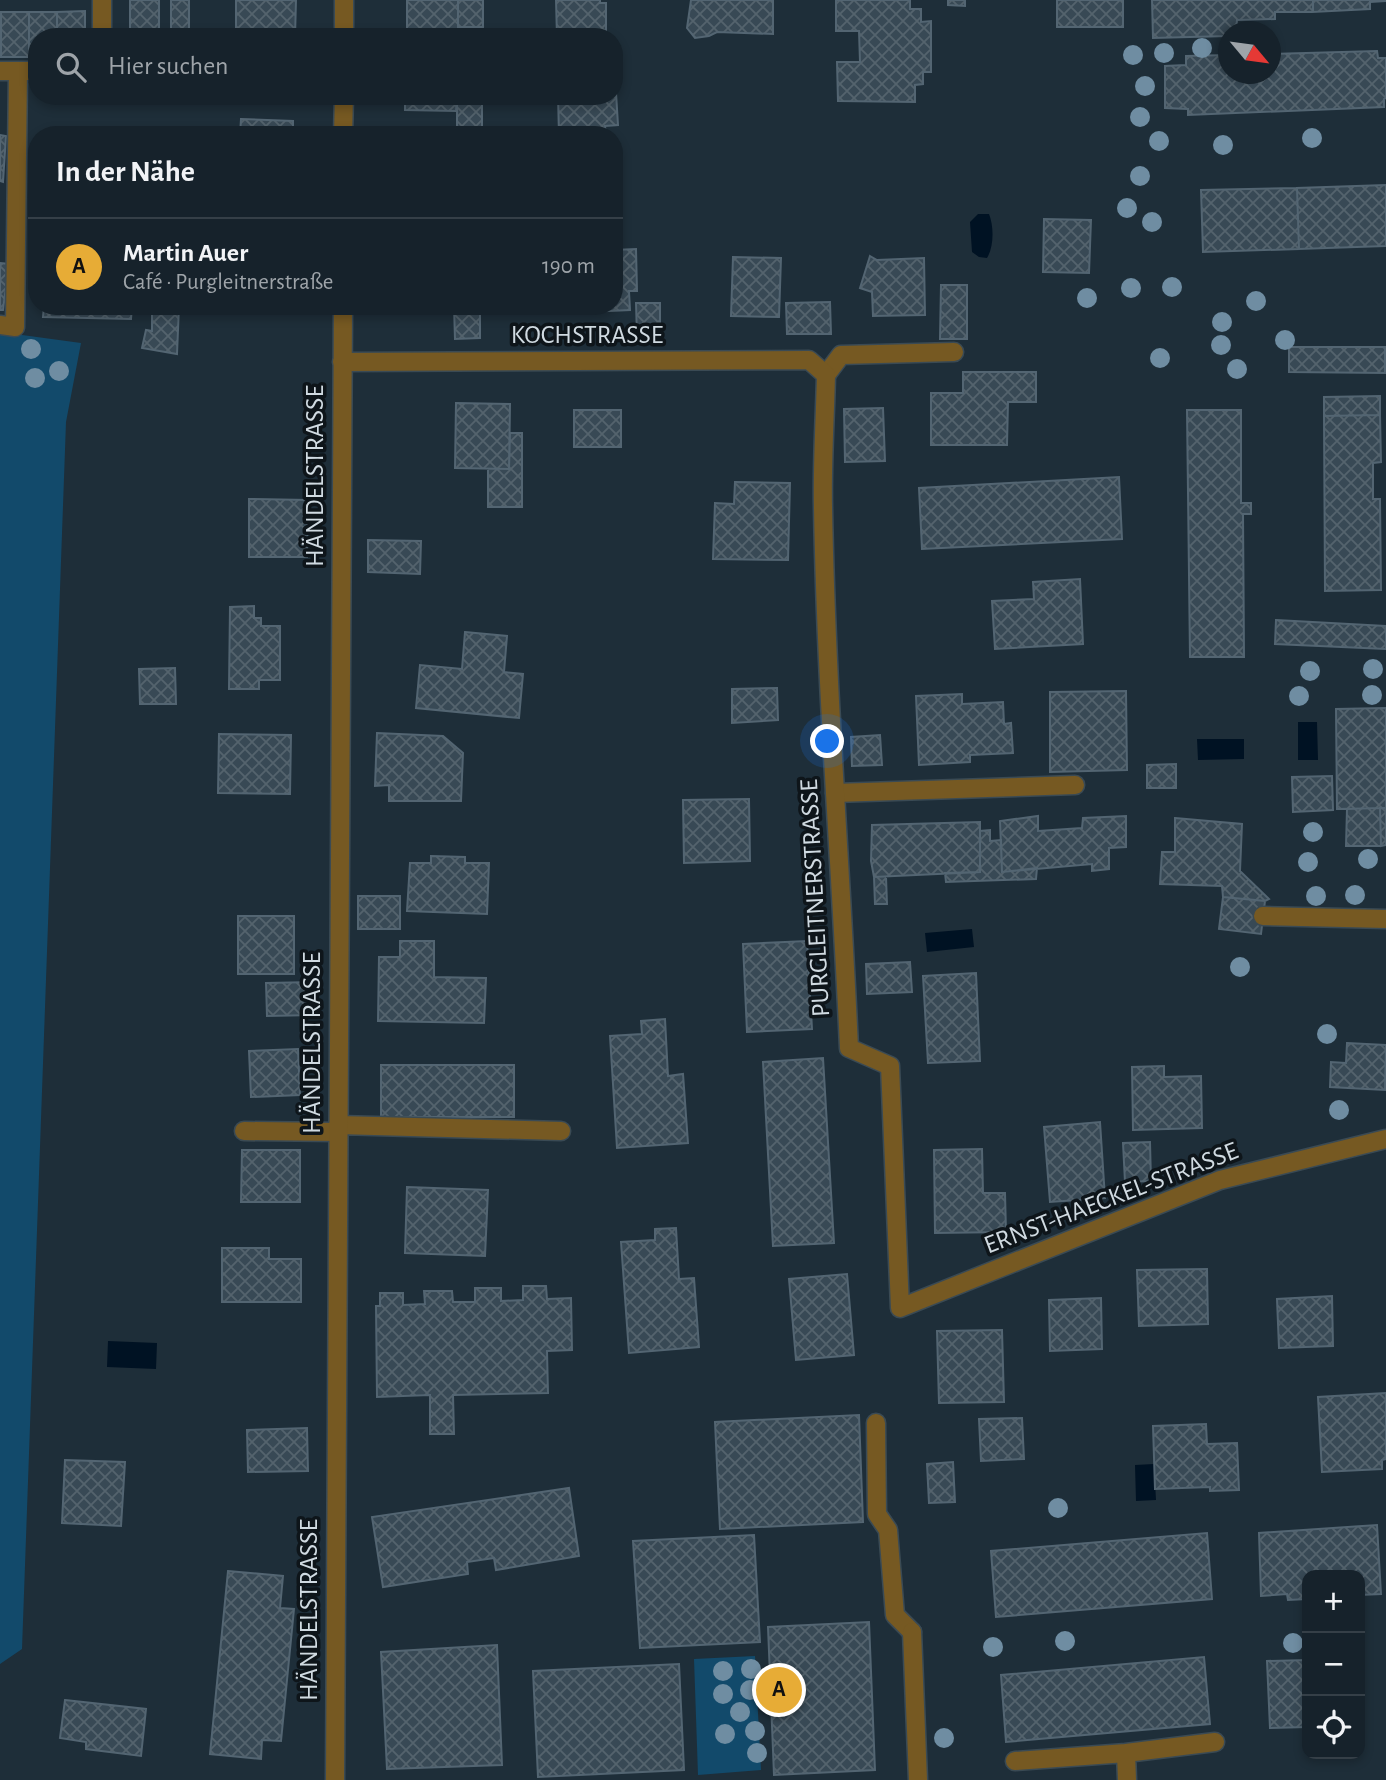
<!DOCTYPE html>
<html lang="de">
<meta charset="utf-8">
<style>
:root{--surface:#16222b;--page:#232f37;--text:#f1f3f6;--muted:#9ea4a9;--line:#353f47;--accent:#e7ac36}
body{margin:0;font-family:"Alegreya Sans",sans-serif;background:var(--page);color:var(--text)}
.controls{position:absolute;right:21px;bottom:21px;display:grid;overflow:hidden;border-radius:14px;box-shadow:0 4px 10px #0003}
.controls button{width:63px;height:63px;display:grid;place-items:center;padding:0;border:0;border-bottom:2px solid var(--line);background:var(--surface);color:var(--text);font:35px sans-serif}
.compass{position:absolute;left:1218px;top:21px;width:63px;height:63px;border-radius:50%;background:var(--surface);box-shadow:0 4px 10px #0003;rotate:119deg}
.you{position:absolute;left:828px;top:742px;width:24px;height:24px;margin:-18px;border:5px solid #fff;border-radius:50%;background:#1a73e8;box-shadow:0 0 0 10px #1a73e833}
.badge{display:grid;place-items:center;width:46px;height:46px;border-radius:50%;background:var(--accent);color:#111;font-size:23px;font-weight:700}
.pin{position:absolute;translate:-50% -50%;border:4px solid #fff;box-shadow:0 2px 7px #0006}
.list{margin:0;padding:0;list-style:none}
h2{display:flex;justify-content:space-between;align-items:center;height:91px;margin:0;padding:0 28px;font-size:30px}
h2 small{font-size:23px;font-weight:400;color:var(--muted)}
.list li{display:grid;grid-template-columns:46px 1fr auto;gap:21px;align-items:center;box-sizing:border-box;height:98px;padding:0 28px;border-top:2px solid var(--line)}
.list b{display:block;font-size:26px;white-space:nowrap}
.list p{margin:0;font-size:23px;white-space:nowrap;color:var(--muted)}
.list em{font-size:23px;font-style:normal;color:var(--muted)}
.icon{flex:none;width:38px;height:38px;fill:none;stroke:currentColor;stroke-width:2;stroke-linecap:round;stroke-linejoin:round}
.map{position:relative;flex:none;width:1386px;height:1780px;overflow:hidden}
.search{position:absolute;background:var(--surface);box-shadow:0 4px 10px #0003;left:28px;top:28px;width:595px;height:77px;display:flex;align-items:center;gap:18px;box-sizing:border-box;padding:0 24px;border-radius:28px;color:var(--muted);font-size:26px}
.panel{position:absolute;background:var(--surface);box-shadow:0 4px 10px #0003;left:28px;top:126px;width:595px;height:189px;border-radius:28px}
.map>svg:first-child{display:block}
.park{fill:#124a6b}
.water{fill:#001223}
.building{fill:url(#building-cross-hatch);stroke:#536572;stroke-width:2}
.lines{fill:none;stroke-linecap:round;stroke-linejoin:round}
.lane-casing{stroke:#3a4a54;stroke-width:21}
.street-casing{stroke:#3a4a54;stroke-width:21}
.lane{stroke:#765922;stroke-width:18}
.street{stroke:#765922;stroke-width:18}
.tree{fill:#6f8da2}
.labels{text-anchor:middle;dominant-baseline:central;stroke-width:7;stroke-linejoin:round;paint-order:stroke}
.street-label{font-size:26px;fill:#d0dae1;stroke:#0e151a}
</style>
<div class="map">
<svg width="1386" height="1780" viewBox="0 0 1386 1780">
<defs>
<pattern id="building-cross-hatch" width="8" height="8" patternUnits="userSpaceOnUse" patternTransform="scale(1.75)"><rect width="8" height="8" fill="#384955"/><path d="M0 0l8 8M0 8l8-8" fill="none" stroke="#54636d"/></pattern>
</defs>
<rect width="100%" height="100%" fill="#1e2e39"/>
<!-- park -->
<path class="park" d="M0,332L81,343L66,422L22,1649L0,1664Z
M755,1656L761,1770L698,1775L694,1659Z"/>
<!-- water -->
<path class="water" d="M978,214H989C994,226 994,247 987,258L979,257L972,252L970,222Z
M1298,722H1317L1318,760H1298Z
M1197,739H1244V759L1198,760Z
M972,929L974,947L927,952L925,933Z
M108,1341L157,1343L156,1369L107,1367Z
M1154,1464L1156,1500L1136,1501L1135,1465Z"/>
<!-- building -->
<path class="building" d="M130,0H159V37H130Z
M171,0H189V32L171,31Z
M236,0H296L295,37H236Z
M407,0H458V27H483L482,37H407Z
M458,0H483V27H458Z
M556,0H600V3H606V37H557Z
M691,0H773V34L717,32L709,36L695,38L687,28Z
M836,0H910V9H921V22L931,21V72H923V84L915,85V102L838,101L837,62H860L859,31H836Z
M948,0H965V6L948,5Z
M1057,0H1123V27H1057Z
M1152,0H1313V12H1275V19L1237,20L1236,32H1228V36L1153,38Z
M1313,0H1386V1L1370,2V9L1313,12Z
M85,11V37H57V12Z
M1,12H29V57H1Z
M29,12H57V37H37V57H29Z
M1377,51L1378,58H1386V98L1384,99V107L1188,115V109L1165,108V66L1186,65V56L1228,55V74H1270V54Z
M614,60L618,125L605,126L606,135H559L558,96H614Z
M405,96H457L456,111L405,110Z
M457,96H482V135H457Z
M241,119L293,121V135H240Z
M0,135L6,136L3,182L0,181Z
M1386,185V246L1299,249L1297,188Z
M1297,188L1299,249L1203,252L1201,190Z
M1044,219L1091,220L1089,273L1043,272Z
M636,249L637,291H629L630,310L588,312V306H614V250Z
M870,256L877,260L924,258L925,315L873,316L872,292L860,288Z
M733,257L781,258L779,317L731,316Z
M0,263L9,264L3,310H0Z
M941,285H967V339H940Z
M830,302L831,334H787L786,303Z
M636,303H660V337H637Z
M44,306H132L131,319L43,317Z
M152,306H179L177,354L142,348L146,330L152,331Z
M247,306H298L247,310Z
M390,306H454V311L390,312Z
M454,306H480V338L455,339Z
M1289,347H1385V373L1289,372Z
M963,372H1036V402H1008L1007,445H931V393H963Z
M1380,396V415L1324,416V397Z
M456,403L510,404L509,469L455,468Z
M883,408L885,461L845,462L844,409Z
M574,410H621V447H574Z
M1187,410H1241V503H1251V514H1243L1244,657H1190Z
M1380,415L1381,462L1373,463V499H1380L1381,590L1325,591L1324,416Z
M510,433H522V507H488V469H509Z
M1119,477L1122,539L922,549L919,488Z
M735,482L790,483L788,560L713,559L715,503L734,504Z
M249,499L308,500L307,557H249Z
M368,540L421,541L420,574L368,572Z
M1080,579L1083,644L995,649L992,601L1034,599L1033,582Z
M254,606V618H261V626H280V680H259V689H229L230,607Z
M1276,620L1386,626V649L1275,644Z
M465,632L507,636L504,672L523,674L519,718L416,708L420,665L462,669Z
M175,668L176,704H140L139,669Z
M777,688L778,720L732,723V689Z
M1126,691L1127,770L1050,772V692Z
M962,694V704L1003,702L1004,724L1011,723L1013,753L970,755V762L919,765L916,696Z
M1386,708V808L1337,809L1336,709Z
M377,733L443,736L463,753L461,801H389V785L375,786Z
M219,734L291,735L290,794L218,793Z
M880,735L882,765L852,766L851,737Z
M1176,764V788H1147V765Z
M1332,776L1333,810L1293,812L1292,777Z
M749,799L750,861L684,863L683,800Z
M1380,808L1381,846H1346L1347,809Z
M1380,808H1386V845L1381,846Z
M1038,816V831L1082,828L1083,818L1126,816V847L1109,848V869L1092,871V864L1002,872L1000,821Z
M1175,818L1242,824L1240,871L1269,899L1265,901L1223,897L1222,886L1160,884L1162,852H1175Z
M980,822V872L874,877L871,861L872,825Z
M990,830V841L1001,840L1002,872L1037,868L1036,879L946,882L945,873L980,872V831Z
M431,856L465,857V863H489L487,914L407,911L410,863H431Z
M874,877H886L887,904H875Z
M358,896H400V929H358Z
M1223,897L1265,901L1261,934L1219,929Z
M238,916H294V974H238Z
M400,941H434V977L486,978L484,1023L378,1021L379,957H400Z
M807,941L812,1029L747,1032L743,944Z
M910,962L912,992L867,994L866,964Z
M976,973L980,1061L928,1063L923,976Z
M314,982V1015L267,1016L266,983Z
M665,1019L668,1076L683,1074L688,1143L617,1148L610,1036L642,1034L641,1021Z
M1347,1043L1386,1045L1385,1090L1330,1087L1331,1062L1346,1063Z
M298,1049L300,1095L251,1097L249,1051Z
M823,1058L834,1243L773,1246L763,1062Z
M381,1065H514V1117H381Z
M1164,1066V1077L1201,1076L1202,1128L1133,1130L1132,1067Z
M1100,1122L1105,1198L1050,1202L1044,1127Z
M1150,1142L1151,1181L1125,1182L1123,1143Z
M982,1149L983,1193H1005L1006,1232L935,1233L934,1150Z
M242,1150H300V1202H241Z
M407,1187L488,1190L485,1256L405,1253Z
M676,1228L679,1279L694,1278L699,1347L629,1353L621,1242L655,1240V1229Z
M222,1248H269V1259H301V1302H222Z
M1207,1269L1208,1324L1139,1326L1137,1270Z
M847,1274L854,1355L796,1360L789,1279Z
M523,1286H546L547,1299L571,1298L572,1350L547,1351L548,1393L453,1395L454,1434H430V1395L377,1397L376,1306H380V1293H403V1305L425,1304L424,1291H452L453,1302H475V1288H501V1301L523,1300Z
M1332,1296L1333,1346L1279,1348L1277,1299Z
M1101,1298L1102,1349L1050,1351L1049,1300Z
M1002,1330L1004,1402L939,1403L937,1331Z
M1386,1393V1459L1382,1460V1469L1322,1472L1318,1397Z
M859,1415L863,1522L720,1529L715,1422Z
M1022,1418L1024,1459L981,1461L979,1419Z
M1206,1424L1207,1444L1237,1443L1239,1490L1210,1491V1487L1155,1489L1153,1426Z
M307,1428L308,1471L248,1472L247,1430Z
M65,1460L125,1462L121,1526L62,1523Z
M953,1462L955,1502L929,1503L927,1464Z
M569,1488L579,1556L496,1570L494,1558L467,1562L468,1574L383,1587L372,1517Z
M1377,1525L1381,1594L1360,1595V1575H1307V1599L1288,1600L1287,1594L1261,1596L1259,1533Z
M1207,1533L1212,1599L996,1617L991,1551Z
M754,1535L760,1642L640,1648L633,1541Z
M228,1571L283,1576L280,1608L294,1609L281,1741L262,1740L261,1759L210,1754Z
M869,1622L875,1770L774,1775L768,1627Z
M497,1645L502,1765L387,1769L381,1652Z
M1204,1657L1210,1724L1006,1742L1001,1675Z
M1360,1658L1362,1725H1360Z
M1307,1660V1727L1270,1728L1267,1661Z
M679,1664L684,1770L538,1777L533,1671Z
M65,1700L146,1709L141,1756L86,1749V1742L60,1738Z"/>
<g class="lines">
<!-- lane casing -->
<g class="lane-casing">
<path id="lane" d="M102,0V37
M0,71H37
M0,325L15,327L18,71
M826,375L841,355L954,352
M835,793L1075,785
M1263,916L1386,919
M338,1125L561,1131
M244,1131L338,1132
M876,1423L877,1514L888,1530L895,1615L912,1632
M1126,1753L1215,1742
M1015,1761L1126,1753L1127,1780"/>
</g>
<!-- street casing -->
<g class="street-casing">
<path id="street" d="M344,37V0
M343,135L344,96
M342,362L809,360L826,375C825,419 822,463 823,507C826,688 841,868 849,1048L890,1066L900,1308L1220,1180L1386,1139
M912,1632L918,1780
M335,1780L343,306"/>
</g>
<!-- lane -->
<use href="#lane" class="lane"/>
<!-- street -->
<use href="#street" class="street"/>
</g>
<!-- trees -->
<g class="tree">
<circle cx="1202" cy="48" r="10"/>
<circle cx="1164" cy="53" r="10"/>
<circle cx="1133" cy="55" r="10"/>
<circle cx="1145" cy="86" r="10"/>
<circle cx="1140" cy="117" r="10"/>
<circle cx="1312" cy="138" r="10"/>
<circle cx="1159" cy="141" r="10"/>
<circle cx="1223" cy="145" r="10"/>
<circle cx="1140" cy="176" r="10"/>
<circle cx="1127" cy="208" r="10"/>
<circle cx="1152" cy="222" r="10"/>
<circle cx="1172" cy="287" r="10"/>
<circle cx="1131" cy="288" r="10"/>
<circle cx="1087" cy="298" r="10"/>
<circle cx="1256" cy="301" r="10"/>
<circle cx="1222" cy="322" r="10"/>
<circle cx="1285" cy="340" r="10"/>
<circle cx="1221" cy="345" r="10"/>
<circle cx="31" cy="349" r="10"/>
<circle cx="1160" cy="358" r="10"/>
<circle cx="1237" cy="369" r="10"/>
<circle cx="59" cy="371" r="10"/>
<circle cx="35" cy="378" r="10"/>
<circle cx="1373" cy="669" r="10"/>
<circle cx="1310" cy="671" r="10"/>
<circle cx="1372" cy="695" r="10"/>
<circle cx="1299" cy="696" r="10"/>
<circle cx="1313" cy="832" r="10"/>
<circle cx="1368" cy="859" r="10"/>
<circle cx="1308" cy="862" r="10"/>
<circle cx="1355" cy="895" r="10"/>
<circle cx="1316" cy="896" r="10"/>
<circle cx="1240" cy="967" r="10"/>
<circle cx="1327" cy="1034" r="10"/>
<circle cx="1339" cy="1110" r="10"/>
<circle cx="1058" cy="1508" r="10"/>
<circle cx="1065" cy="1641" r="10"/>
<circle cx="1293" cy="1643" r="10"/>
<circle cx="993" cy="1647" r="10"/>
<circle cx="751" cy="1669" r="10"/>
<circle cx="723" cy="1671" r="10"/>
<circle cx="750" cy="1690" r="10"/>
<circle cx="723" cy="1694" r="10"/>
<circle cx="740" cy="1712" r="10"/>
<circle cx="755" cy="1731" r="10"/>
<circle cx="725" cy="1734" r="10"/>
<circle cx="944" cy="1738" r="10"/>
<circle cx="757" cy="1753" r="10"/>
</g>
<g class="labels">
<!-- street labels -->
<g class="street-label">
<text x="587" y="335">KOCHSTRASSE</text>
<text transform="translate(315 476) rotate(-90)">HÄNDELSTRASSE</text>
<text transform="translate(815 898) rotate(-93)">PURGLEITNERSTRASSE</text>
<text transform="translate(312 1043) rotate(-90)">HÄNDELSTRASSE</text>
<text transform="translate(1111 1198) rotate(-21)">ERNST-HAECKEL-STRASSE</text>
<text transform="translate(309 1610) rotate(-90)">HÄNDELSTRASSE</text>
</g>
</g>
</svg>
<div class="controls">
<button>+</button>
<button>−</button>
<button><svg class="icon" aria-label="locate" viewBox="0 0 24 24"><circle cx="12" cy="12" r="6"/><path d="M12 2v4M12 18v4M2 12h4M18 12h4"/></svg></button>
</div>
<svg class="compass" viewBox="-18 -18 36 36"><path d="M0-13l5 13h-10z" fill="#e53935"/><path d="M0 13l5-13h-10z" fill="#9ea4a9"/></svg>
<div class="you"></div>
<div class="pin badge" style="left:779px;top:1690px">A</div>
<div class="search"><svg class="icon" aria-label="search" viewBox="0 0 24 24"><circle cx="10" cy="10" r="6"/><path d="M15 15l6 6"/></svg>Hier suchen</div>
<section class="panel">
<h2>In der Nähe<small></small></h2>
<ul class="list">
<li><span class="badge">A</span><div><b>Martin Auer</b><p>Café · Purgleitnerstraße</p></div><em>190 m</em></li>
</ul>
</section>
</div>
